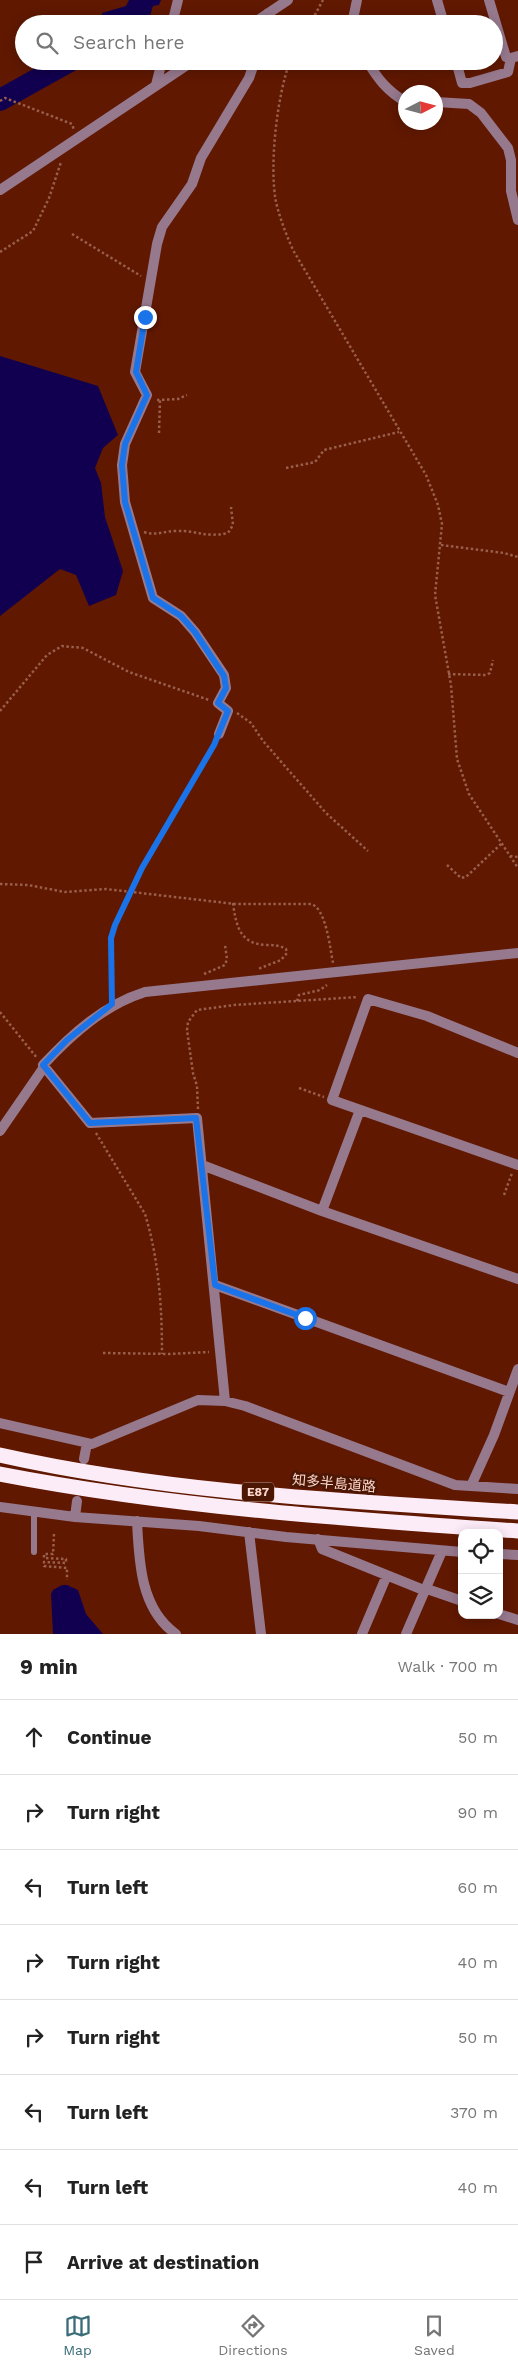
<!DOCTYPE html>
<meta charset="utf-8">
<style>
:root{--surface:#fff;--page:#f6f6f6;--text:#222;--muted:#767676;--line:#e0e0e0;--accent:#3b6d79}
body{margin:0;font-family:"Work Sans","Noto Sans JP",sans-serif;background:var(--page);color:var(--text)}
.controls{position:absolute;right:15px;bottom:15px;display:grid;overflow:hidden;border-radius:10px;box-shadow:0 2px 12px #0003}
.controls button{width:45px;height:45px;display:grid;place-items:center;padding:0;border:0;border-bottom:1px solid var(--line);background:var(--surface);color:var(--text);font:25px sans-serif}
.compass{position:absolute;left:398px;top:85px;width:45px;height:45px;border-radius:50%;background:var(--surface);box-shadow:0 2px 12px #0003;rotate:84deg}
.stop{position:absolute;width:15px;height:15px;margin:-11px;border:4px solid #1a73e8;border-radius:50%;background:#fff}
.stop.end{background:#1a73e8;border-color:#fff;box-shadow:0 1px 5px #0008}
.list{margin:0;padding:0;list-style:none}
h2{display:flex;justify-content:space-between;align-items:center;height:65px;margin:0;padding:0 20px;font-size:21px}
h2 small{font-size:16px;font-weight:400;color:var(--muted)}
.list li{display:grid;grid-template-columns:32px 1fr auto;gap:15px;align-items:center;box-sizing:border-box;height:75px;padding:0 20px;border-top:1px solid var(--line)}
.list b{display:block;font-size:19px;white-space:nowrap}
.list em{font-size:16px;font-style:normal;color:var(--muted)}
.icon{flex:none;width:28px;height:28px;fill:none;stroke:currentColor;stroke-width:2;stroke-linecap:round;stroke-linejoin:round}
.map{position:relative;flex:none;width:518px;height:1634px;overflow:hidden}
.search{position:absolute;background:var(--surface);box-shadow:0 2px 12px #0003;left:15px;right:15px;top:15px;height:55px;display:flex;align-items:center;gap:12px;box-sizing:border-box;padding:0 18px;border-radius:28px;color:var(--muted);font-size:19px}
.sheet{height:665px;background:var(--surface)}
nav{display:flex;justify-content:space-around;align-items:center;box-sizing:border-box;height:70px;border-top:1px solid var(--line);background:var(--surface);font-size:14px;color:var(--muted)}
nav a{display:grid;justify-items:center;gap:2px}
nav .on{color:var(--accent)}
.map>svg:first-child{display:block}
.water{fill:#11004f}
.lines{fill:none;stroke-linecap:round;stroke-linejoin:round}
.river{stroke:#11004f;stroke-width:22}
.path{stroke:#995e4c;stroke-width:2.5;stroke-dasharray:2.5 2.5;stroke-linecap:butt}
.service{stroke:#97798e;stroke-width:6}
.minor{stroke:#97798e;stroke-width:10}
.motorway{stroke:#fcecf7;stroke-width:15}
.route{stroke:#1a73e8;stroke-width:6}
.labels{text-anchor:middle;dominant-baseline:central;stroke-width:5;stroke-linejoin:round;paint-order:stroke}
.shield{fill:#4c1605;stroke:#c69d90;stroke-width:1}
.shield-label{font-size:12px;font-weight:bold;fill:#fbd7cc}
.street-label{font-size:14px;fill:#fbd7cc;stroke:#4c1605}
</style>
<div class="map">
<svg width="518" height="1634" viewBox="0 0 518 1634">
<rect width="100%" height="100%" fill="#601801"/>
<!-- water -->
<path class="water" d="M129,0H161L159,5L153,6L150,16L143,24H108L110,21L108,16L102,15V13L126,6Z
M0,356L98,386L118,435L103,448L95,468L101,483L105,517L123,571L116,595L89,606L76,575L60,569L0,616Z
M62,1585H67L78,1590L86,1614L103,1634H53L51,1594L53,1590Z"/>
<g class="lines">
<!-- river -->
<path class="river" d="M0,100L70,61"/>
<!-- path -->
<path class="path" d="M310,24L323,0
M290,61C277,96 269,166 276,202C280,219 286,234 293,250L426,475L438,505L442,524L435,595L451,685L457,759L469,794L518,868
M0,101L5,98L72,124L74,130
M72,234L141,276
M0,252L33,231L49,198L61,162
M157,400L178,399L187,395
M159,433L160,400
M286,468L315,462L324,450L399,432
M144,532C156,536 164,531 176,531C197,530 204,538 228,533L233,525L231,507
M441,545L504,553L518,557
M448,674L486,675L490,673L493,660
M0,711L47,655L62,646L83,648L129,672L209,700
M237,713L251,723L263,741L326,813L368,851
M510,856L518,857
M447,865L461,878L466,877L501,844
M0,884L28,885L65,892L106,889L235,904H311C326,908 330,948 333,963
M233,903C236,926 240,944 266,945C273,945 280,945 286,949L287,953L281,960L258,969
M204,974L225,965L227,959L225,945
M112,995L111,938L115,925L142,868L215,742
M297,1001L299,995L320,990L327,985
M0,1012L37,1058
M299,1088L324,1097
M198,1109L197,1086L193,1073L187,1030L188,1022L197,1010L234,1005L358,997
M96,1133L145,1214C159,1260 162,1307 162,1354
M504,1195L512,1173
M103,1353L170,1354L209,1352
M54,1534L53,1554H44V1558L66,1559V1563L44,1562V1566L67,1568V1580"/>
<!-- service -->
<path class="service" d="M34,1511V1552"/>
<!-- minor -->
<path class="minor" d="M437,0L444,24
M489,0L506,57L511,58
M268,13L271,20L270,24
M172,24L178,0
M252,24L288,0
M352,24L357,0
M367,61C378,79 387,91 406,102
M456,61L462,83H470L508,72L511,58L518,56
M156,85L162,61
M436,102L469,104L481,113L508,148L511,160V191L518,220
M0,190L193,61
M219,734L228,711L218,703L226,688L224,675L195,632L181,616L153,598L125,502L122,465L125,444L147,395L135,372L157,244L162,227L192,184L201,158L249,78L255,61
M518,1053L427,1016L368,999L332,1100L518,1165
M0,1131L44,1067
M202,1165L322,1211L518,1279
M322,1211L360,1110
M215,1285L509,1392
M225,1401L197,1118L90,1123L43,1065C72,1034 104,1005 145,992L518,953
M0,1423L92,1444L198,1400L225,1401L245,1406L455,1485L518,1489
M84,1459L87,1443
M471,1486L494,1435L518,1369
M0,1507L75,1517L199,1526L286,1537L462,1552
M75,1517L77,1501
M137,1521C139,1560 140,1609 176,1634
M249,1532L261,1634
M318,1539L322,1549L426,1591
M499,1554L518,1555
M427,1589L462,1601
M499,1614L518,1620
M362,1634L387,1575
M406,1634L442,1551"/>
<!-- motorway -->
<path class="motorway" d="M0,1455C169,1493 345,1501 518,1512
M0,1474C171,1507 344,1519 518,1531"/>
</g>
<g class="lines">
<!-- route -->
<path class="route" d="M145,317L136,372L147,395L125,444L122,465L125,502L153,598L181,616L195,632L224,676L226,688L218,703L228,711L214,745L142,868L115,925L111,938L112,1004L67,1040L43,1065L90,1123L196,1118L215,1285L305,1318"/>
</g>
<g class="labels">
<!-- shield labels -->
<rect class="shield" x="242" y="1482.5" width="32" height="19" rx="4"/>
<g class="shield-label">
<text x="258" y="1492">E87</text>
</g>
<!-- street labels -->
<g class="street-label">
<text transform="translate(334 1483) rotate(5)">知多半島道路</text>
</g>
</g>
</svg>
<div class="controls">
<button><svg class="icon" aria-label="locate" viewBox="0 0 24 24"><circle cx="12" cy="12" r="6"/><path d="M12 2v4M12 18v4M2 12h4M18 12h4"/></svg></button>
<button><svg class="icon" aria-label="layers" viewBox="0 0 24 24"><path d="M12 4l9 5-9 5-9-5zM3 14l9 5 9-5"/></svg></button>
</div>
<svg class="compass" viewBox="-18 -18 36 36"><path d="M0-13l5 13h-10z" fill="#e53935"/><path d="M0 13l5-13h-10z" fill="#767676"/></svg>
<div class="stop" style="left:305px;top:1318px"></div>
<div class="stop end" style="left:145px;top:317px"></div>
<div class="search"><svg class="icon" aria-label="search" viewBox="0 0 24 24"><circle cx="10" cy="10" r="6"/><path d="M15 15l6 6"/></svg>Search here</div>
</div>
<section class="sheet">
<h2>9 min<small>Walk · 700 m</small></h2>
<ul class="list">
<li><svg class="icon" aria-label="ahead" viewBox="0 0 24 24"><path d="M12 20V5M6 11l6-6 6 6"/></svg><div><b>Continue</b></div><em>50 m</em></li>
<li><svg class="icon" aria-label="right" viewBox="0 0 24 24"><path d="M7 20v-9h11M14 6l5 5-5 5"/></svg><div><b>Turn right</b></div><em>90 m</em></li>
<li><svg class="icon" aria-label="left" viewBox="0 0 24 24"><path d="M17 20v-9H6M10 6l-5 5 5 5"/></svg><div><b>Turn left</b></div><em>60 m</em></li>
<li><svg class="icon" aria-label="right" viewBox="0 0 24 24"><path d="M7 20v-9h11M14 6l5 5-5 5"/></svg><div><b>Turn right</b></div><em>40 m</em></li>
<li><svg class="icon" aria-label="right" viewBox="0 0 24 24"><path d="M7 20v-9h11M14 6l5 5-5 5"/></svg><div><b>Turn right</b></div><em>50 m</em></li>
<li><svg class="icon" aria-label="left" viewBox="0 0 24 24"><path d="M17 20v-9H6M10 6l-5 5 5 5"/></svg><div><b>Turn left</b></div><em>370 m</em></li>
<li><svg class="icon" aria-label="left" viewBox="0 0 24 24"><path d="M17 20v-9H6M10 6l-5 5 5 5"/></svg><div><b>Turn left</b></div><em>40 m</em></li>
<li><svg class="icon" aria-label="arrive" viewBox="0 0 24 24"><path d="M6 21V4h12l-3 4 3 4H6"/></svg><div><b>Arrive at destination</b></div></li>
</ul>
</section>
<nav>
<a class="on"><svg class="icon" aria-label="map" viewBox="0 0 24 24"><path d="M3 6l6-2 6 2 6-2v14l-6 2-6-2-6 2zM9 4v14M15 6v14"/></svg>Map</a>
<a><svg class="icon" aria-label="directions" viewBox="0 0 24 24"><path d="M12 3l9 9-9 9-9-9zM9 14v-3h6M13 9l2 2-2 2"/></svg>Directions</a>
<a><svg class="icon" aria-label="saved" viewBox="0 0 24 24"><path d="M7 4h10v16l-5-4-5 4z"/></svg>Saved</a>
</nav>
